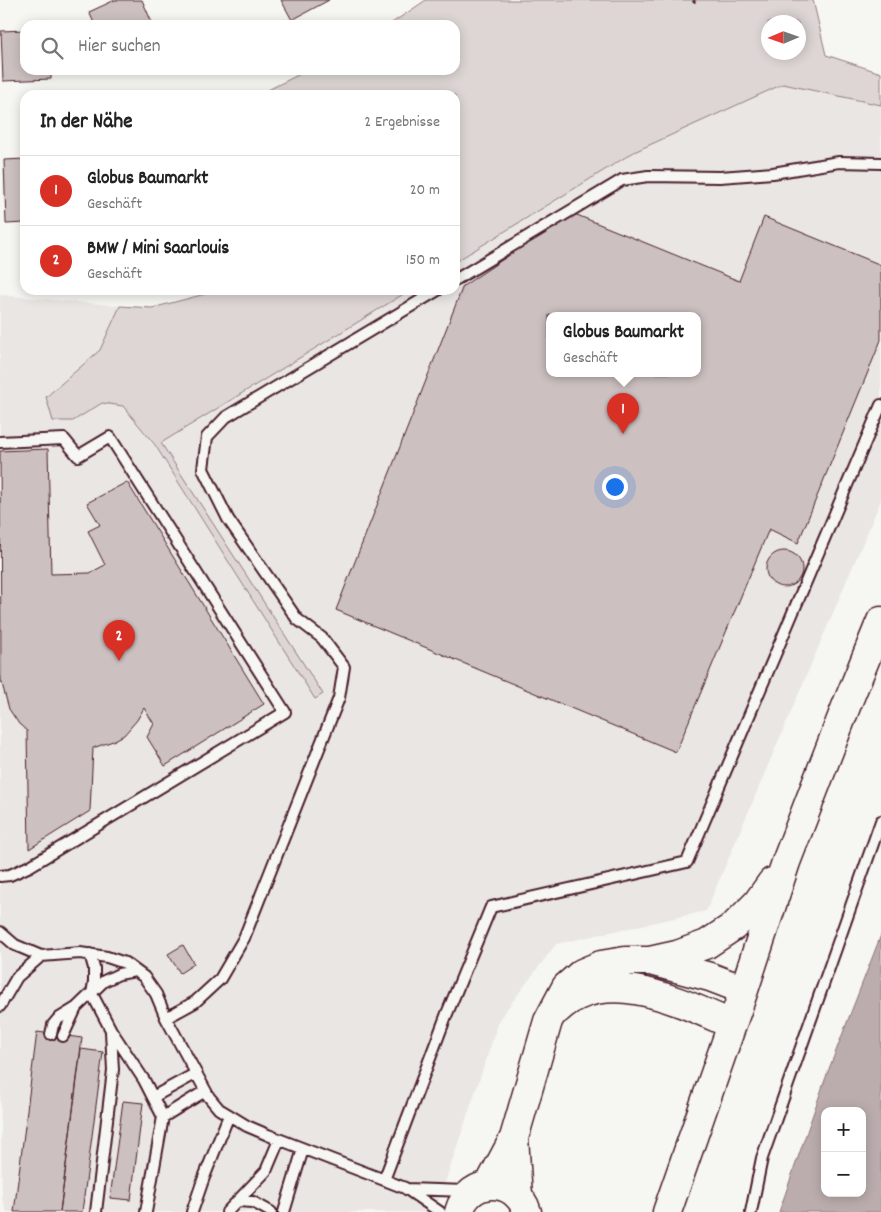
<!DOCTYPE html>
<html lang="de">
<meta charset="utf-8">
<style>
:root{--surface:#fff;--page:#f2f2f2;--text:#222;--muted:#767676;--line:#e0e0e0;--accent:#d93025}
body{margin:0;font-family:Dekko,sans-serif;background:var(--page);color:var(--text)}
.controls{position:absolute;right:15px;bottom:15px;display:grid;overflow:hidden;border-radius:10px;box-shadow:0 2px 12px #0003}
.controls button{width:45px;height:45px;display:grid;place-items:center;padding:0;border:0;border-bottom:1px solid var(--line);background:var(--surface);color:var(--text);font:25px sans-serif}
.compass{position:absolute;left:761px;top:15px;width:45px;height:45px;border-radius:50%;background:var(--surface);box-shadow:0 2px 12px #0003;rotate:268deg}
.you{position:absolute;left:614px;top:486px;width:18px;height:18px;margin:-12px;border:4px solid #fff;border-radius:50%;background:#1a73e8;box-shadow:0 0 0 8px #1a73e833}
.badge{display:grid;place-items:center;width:32px;height:32px;border-radius:50%;background:var(--accent);color:#fff;font-size:16px;font-weight:700}
.pin{position:absolute;translate:-50% -41px;filter:drop-shadow(0 1px 2px #0008)}
.pin::after{content:'';position:absolute;top:26px;width:18px;height:15px;background:inherit;clip-path:polygon(0 0,100% 0,50% 100%)}
.popup{position:absolute;left:546px;top:312px;width:155px;height:65px;box-sizing:border-box;display:grid;place-content:center;border-radius:10px;background:var(--surface);filter:drop-shadow(0 1px 4px #0005);font-size:16px;white-space:nowrap;color:var(--muted)}
.popup b{font-size:19px;color:var(--text)}
.popup::after{content:'';position:absolute;left:50%;top:100%;margin-left:-10px;border:10px solid transparent;border-top-color:var(--surface)}
.list{margin:0;padding:0;list-style:none}
h2{display:flex;justify-content:space-between;align-items:center;height:65px;margin:0;padding:0 20px;font-size:21px}
h2 small{font-size:16px;font-weight:400;color:var(--muted)}
.list li{display:grid;grid-template-columns:32px 1fr auto;gap:15px;align-items:center;box-sizing:border-box;height:70px;padding:0 20px;border-top:1px solid var(--line)}
.list b{display:block;font-size:19px;white-space:nowrap}
.list p{margin:0;font-size:16px;white-space:nowrap;color:var(--muted)}
.list em{font-size:16px;font-style:normal;color:var(--muted)}
.icon{flex:none;width:28px;height:28px;fill:none;stroke:currentColor;stroke-width:2;stroke-linecap:round;stroke-linejoin:round}
.map{position:relative;flex:none;width:881px;height:1212px;overflow:hidden}
.search{position:absolute;background:var(--surface);box-shadow:0 2px 12px #0003;left:20px;top:20px;width:440px;height:55px;display:flex;align-items:center;gap:12px;box-sizing:border-box;padding:0 18px;border-radius:15px;color:var(--muted);font-size:19px}
.panel{position:absolute;background:var(--surface);box-shadow:0 2px 12px #0003;left:20px;top:90px;width:440px;height:205px;border-radius:15px}
.map>svg:first-child{display:block}
.built{fill:#e9e6e3;fill-rule:evenodd}
.green{fill:#ddd6d5;stroke:#947a80;fill-rule:evenodd}
.water{fill:#bbadae;stroke:#8e747a;fill-rule:evenodd}
.building{fill:#ccc1c0;stroke:#4a1f2b;fill-rule:evenodd}
.lines{fill:none;stroke-linecap:round;stroke-linejoin:round}
.lane-casing{stroke:#4a1f2b;stroke-width:14}
.secondary-casing{stroke:#4a1f2b;stroke-width:31}
.primary-casing{stroke:#4a1f2b;stroke-width:31}
.path{stroke:#4a1f2b;stroke-width:3;stroke-dasharray:5 4;stroke-linecap:butt}
.lane{stroke:#f6f6f2;stroke-width:10}
.secondary{stroke:#f6f6f2;stroke-width:28}
.primary{stroke:#f6f6f2;stroke-width:28}
</style>
<div class="map">
<svg width="881" height="1212" viewBox="0 0 881 1212">
<rect width="100%" height="100%" fill="#f6f6f2"/>
<filter id="ink" filterUnits="userSpaceOnUse"><feTurbulence type="fractalNoise" baseFrequency=".02" numOctaves="2"/><feDisplacementMap in="SourceGraphic" scale="10" xChannelSelector="R" yChannelSelector="G"/><feConvolveMatrix kernelMatrix="1 2 1 2 8 2 1 2 1" color-interpolation-filters="sRGB"/></filter>
<g filter="url(#ink)">
<!-- built -->
<path class="built" d="M783,84L881,105V500L706,911L556,944L500,1018L435,1212H7L2,1198L0,1062V295L120,306L100,350L46,397L73,421L102,403L123,406L154,445L315,699L323,694L161,443L410,290H455V262L634,152ZM549,315H697V373H549Z"/>
<!-- green -->
<path class="green" d="M426,0H813L826,55L881,73V105L783,84L634,152L455,262V95H258L308,70H455V25H389ZM768,22H798V52H768Z
M213,290H410L161,443L323,694L315,699L155,445L123,406L102,403L73,421H53L46,397L100,350L120,306L152,308L209,293Z"/>
<!-- water -->
<path class="water" d="M881,935V1212H779L827,1074ZM825,1111H862V1193H825Z"/>
<!-- building -->
<path class="building" d="M115,0H142L153,25H95L89,12Z
M281,0H329L292,20Z
M25,30V70H51V79L3,81L1,31Z
M25,159V223L6,224L4,160Z
M572,213L739,281L764,217L881,265V340L798,543L769,529L676,752L336,610L463,286ZM549,315H697V373H549Z
M48,449L51,574L90,573L105,565L88,531L100,525L87,503L127,482L264,704L165,766L147,737L154,724L144,708L137,720L124,735L113,741L93,748L90,811L29,849L27,731L19,724L9,709L1,680L0,451Z
M766 569a18 18 0 1 1 36 0a18 18 0 1 1-36 0Z
M183,945L194,964L180,973L168,954Z
M37,1032L82,1038L60,1212H14Z
M81,1049L103,1052L82,1212H60Z
M123,1101L143,1103L131,1200L110,1198Z"/>
<g class="lines">
<!-- lane casing -->
<g class="lane-casing">
<path id="lane" d="M455,280L622,180L648,176L720,177L773,173L839,162L881,163
M0,442L64,439L78,456L110,437L285,712L30,866L10,875L0,876
M0,932L15,945L41,956L80,953L107,957L125,963L144,977L156,994L166,1018L209,1097L219,1109L229,1115L247,1126L268,1135L405,1188L440,1212
M90,954L94,968V982L92,994L111,1030L144,1080L163,1117L146,1212
M0,1006L17,977L41,956
M166,1018L195,1002L220,979L244,938L339,698L344,667L322,638L297,619L228,519L203,469L207,437L226,417L438,290
M51,1034L53,1025L58,1019L76,1008L104,981L119,974L135,971
M63,1036L76,1008
M153,1097L195,1074
M163,1117L205,1091
M384,1180L446,1016L491,907L687,862L881,405
M406,1189L467,1191
M237,1201L253,1202L271,1212
M96,1212L113,1070L111,1032
M192,1212L203,1180L229,1115
M227,1212L266,1171L279,1140
M284,1212L303,1149
M751,1212L762,1158L881,821"/>
</g>
<!-- secondary casing -->
<g class="secondary-casing">
<path id="secondary" d="M459,1212C469,1176 516,1176 527,1212"/>
</g>
<!-- primary casing -->
<g class="primary-casing">
<path id="primary" d="M654,962L710,977L744,990
M557,1010C606,964 680,1002 731,1024
M514,1138L518,1196
M489,1185L514,1138L548,1021L566,987L582,973L601,965L625,961H650L677,955L707,944L734,926L757,903L772,882
M667,1212L744,990L786,862L847,704L881,621"/>
</g>
<!-- path -->
<path class="path" d="M694,0V3"/>
<!-- lane -->
<use href="#lane" class="lane"/>
<!-- secondary -->
<use href="#secondary" class="secondary"/>
<!-- primary -->
<use href="#primary" class="primary"/>
</g>
</g>
</svg>
<div class="controls">
<button>+</button>
<button>−</button>
</div>
<svg class="compass" viewBox="-18 -18 36 36"><path d="M0-13l5 13h-10z" fill="#e53935"/><path d="M0 13l5-13h-10z" fill="#767676"/></svg>
<div class="you"></div>
<div class="pin badge" style="left:623px;top:434px">1</div>
<div class="popup"><b>Globus Baumarkt</b>Geschäft</div>
<div class="pin badge" style="left:119px;top:661px">2</div>
<div class="search"><svg class="icon" aria-label="search" viewBox="0 0 24 24"><circle cx="10" cy="10" r="6"/><path d="M15 15l6 6"/></svg>Hier suchen</div>
<section class="panel">
<h2>In der Nähe<small>2 Ergebnisse</small></h2>
<ul class="list">
<li><span class="badge">1</span><div><b>Globus Baumarkt</b><p>Geschäft</p></div><em>20 m</em></li>
<li><span class="badge">2</span><div><b>BMW / Mini Saarlouis</b><p>Geschäft</p></div><em>150 m</em></li>
</ul>
</section>
</div>
